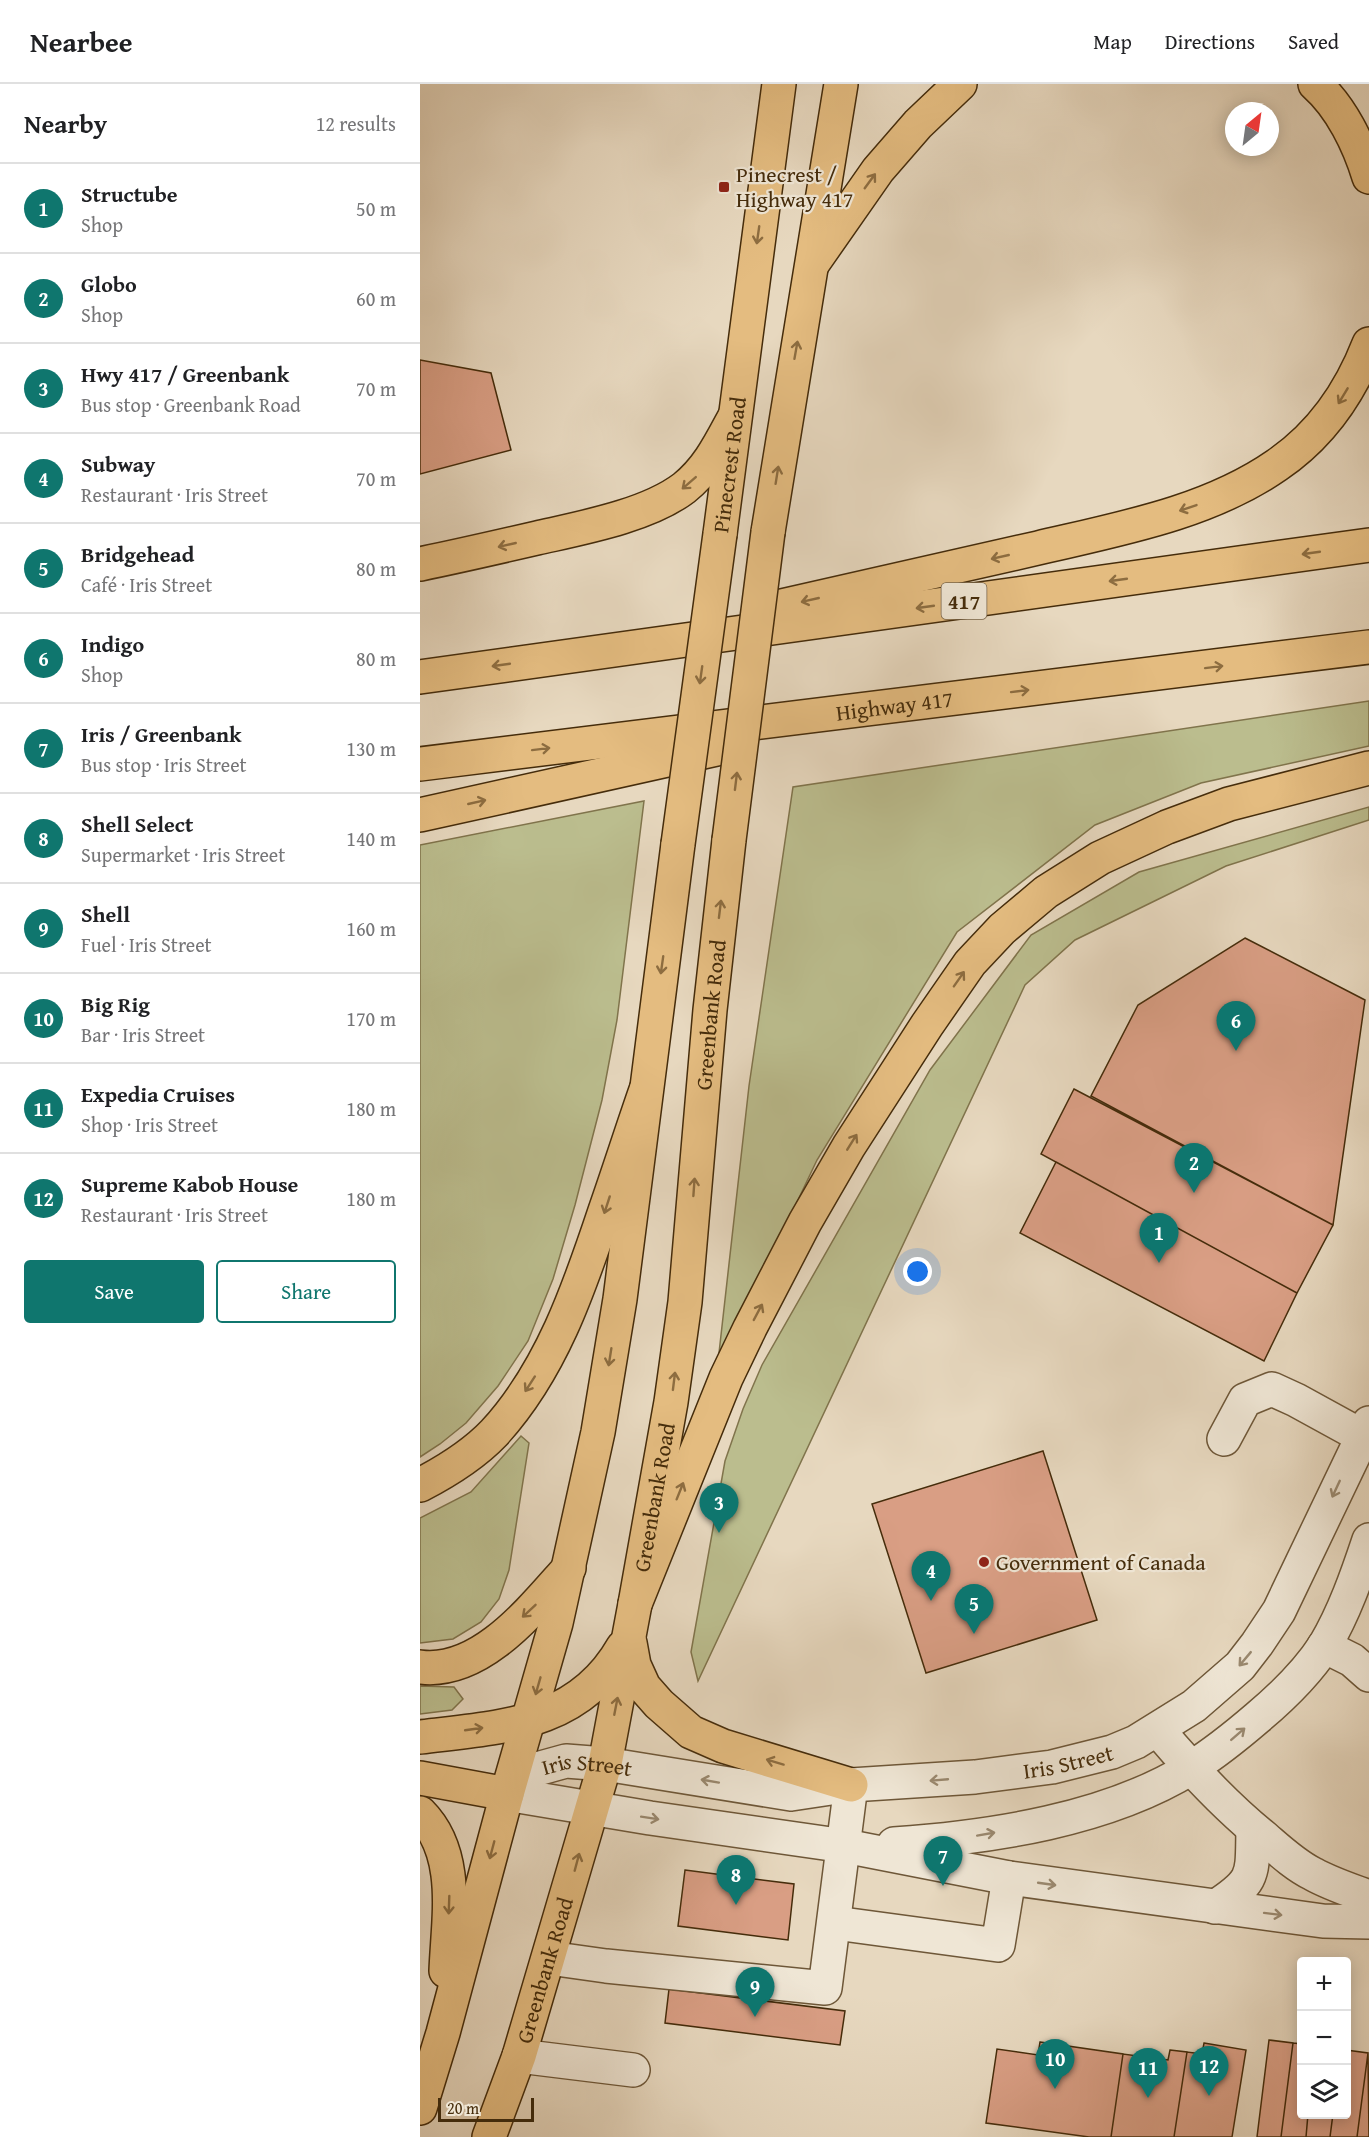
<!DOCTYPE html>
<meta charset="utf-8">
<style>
:root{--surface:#fff;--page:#f6f6f6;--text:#202124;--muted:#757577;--line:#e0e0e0;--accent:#0f766e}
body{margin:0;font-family:"Gentium Book Plus",serif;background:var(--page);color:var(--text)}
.controls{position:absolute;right:18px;bottom:18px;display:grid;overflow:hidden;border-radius:6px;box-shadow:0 3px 15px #0003}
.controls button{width:54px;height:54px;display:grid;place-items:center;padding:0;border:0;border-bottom:2px solid var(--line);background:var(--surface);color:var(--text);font:30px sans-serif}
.compass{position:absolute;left:805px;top:18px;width:54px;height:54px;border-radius:50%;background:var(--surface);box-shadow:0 3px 15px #0003;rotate:29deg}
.scale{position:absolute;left:18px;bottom:15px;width:96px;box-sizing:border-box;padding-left:6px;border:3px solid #452c0b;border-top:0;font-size:16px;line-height:21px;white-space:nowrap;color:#452c0b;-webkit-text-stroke:4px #efe6d5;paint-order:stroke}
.you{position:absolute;left:498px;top:1188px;width:21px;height:21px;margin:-15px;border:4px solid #fff;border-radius:50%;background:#1a73e8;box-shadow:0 0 0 9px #1a73e833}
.badge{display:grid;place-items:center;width:39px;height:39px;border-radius:50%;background:var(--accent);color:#fff;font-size:20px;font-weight:700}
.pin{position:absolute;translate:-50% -50px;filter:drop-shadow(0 2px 3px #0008)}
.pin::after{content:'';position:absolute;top:32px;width:21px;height:18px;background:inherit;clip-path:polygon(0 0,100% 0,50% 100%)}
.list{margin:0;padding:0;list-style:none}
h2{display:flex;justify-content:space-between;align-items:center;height:78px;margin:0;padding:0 24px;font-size:26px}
h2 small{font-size:20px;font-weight:400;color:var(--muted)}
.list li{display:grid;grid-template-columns:39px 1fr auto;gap:18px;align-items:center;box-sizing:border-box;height:90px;padding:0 24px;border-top:2px solid var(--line)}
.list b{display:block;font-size:22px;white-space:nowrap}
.list p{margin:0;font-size:20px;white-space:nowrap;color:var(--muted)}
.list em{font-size:20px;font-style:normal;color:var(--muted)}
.actions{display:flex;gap:12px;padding:18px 24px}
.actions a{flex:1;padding:14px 0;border:2px solid var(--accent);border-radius:6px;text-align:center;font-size:21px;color:var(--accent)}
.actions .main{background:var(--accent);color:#fff}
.icon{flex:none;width:33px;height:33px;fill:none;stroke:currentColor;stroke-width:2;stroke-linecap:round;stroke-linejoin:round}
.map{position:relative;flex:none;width:949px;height:2053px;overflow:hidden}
header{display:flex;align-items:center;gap:36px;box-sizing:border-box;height:84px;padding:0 30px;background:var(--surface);border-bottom:2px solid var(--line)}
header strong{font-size:28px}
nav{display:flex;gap:33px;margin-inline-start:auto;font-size:21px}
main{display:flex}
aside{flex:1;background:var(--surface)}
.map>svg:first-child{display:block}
.green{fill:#bbbd8e;stroke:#80744c;stroke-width:1.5}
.building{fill:#d99e84;stroke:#452c0b;stroke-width:1.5}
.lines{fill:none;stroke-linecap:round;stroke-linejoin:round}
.minor-casing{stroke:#6e5738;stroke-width:36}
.major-casing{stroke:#452c0b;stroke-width:36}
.highway-casing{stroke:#452c0b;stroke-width:36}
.minor{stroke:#efe6d5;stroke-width:33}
.major{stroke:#e4bc80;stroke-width:33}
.highway{stroke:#e4bc80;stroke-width:33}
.major-bridge-casing{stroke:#452c0b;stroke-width:36;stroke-linecap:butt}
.major-bridge{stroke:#e4bc80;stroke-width:33}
.oneway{stroke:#8d6d40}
.oneway2{stroke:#9a8970}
.poi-dot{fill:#8f2418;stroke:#efe6d5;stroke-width:2}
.labels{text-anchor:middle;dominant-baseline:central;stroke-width:4.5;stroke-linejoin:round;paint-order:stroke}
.shield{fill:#efe6d5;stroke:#786448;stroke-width:1.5}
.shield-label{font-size:21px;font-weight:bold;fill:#452c0b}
.poi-label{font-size:22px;fill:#452c0b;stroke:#efe6d5;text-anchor:start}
.street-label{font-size:22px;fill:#452c0b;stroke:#efe6d5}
</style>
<header>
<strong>Nearbee</strong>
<nav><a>Map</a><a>Directions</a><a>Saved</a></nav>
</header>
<main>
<aside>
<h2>Nearby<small>12 results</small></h2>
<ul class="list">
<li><span class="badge">1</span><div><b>Structube</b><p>Shop</p></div><em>50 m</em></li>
<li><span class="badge">2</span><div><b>Globo</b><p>Shop</p></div><em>60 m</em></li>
<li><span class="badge">3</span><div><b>Hwy 417 / Greenbank</b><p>Bus stop · Greenbank Road</p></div><em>70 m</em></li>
<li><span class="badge">4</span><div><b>Subway</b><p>Restaurant · Iris Street</p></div><em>70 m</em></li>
<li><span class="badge">5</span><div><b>Bridgehead</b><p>Café · Iris Street</p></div><em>80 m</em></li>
<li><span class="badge">6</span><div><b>Indigo</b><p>Shop</p></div><em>80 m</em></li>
<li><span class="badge">7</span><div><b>Iris / Greenbank</b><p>Bus stop · Iris Street</p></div><em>130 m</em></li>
<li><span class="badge">8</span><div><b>Shell Select</b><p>Supermarket · Iris Street</p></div><em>140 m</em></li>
<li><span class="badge">9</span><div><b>Shell</b><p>Fuel · Iris Street</p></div><em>160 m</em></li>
<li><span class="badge">10</span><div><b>Big Rig</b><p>Bar · Iris Street</p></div><em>170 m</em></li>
<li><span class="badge">11</span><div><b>Expedia Cruises</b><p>Shop · Iris Street</p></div><em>180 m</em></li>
<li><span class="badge">12</span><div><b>Supreme Kabob House</b><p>Restaurant · Iris Street</p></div><em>180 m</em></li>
</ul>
<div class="actions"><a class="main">Save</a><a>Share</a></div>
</aside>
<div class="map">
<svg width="949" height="2053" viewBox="0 0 949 2053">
<rect width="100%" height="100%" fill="#e7d8bf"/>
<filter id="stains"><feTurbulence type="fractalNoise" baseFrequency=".00333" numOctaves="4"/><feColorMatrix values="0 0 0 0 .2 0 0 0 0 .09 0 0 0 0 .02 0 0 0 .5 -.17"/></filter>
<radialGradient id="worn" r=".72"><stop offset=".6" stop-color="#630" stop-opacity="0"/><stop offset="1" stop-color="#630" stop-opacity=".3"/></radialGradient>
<!-- green -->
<path class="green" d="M949,617V662L781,699L675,741L537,848L397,1076L307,1265L299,1269L329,1002L373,703Z
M224,717L197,936L182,1016L155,1121L133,1195L108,1257L78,1302L46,1339L20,1360L0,1373V761Z
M949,723V736L806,782L655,856L605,901L278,1597L271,1568L305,1377L323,1325L342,1281L510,986L611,851L719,788Z
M101,1352L109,1359L89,1486L79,1515L61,1538L33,1555L0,1559V1434L51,1408Z
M0,1602L34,1603L43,1615L32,1626L0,1630Z"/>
<!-- building -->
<path class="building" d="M0,276L71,289L91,366L0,390Z
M825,854L945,916L913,1141L671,1012L718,921Z
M654,1005L913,1141L877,1209L621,1070Z
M636,1078L877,1209L844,1277L600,1149Z
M623,1367L677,1536L506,1589L452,1420Z
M265,1786L374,1800L368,1856L258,1842Z
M249,1905L425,1927L420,1961L245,1939Z
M849,1956L873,1959L861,2053H837Z
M620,1958L703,1970L691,2053H669L566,2039L577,1965L618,1971Z
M784,1959L826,1966L812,2053H754L767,1968L782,1970Z
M873,1959L882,1960V2030H888L886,2053H861Z
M750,1966L767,1968L754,2053H691L703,1970L748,1976Z
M926,1966L948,1969L937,2053H910L913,2030H926Z
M948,1969L949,2053H937Z
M888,2030H913L910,2053H886Z"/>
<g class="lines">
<!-- minor casing -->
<g class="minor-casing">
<g id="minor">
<path d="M804,1355L825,1316L852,1305L876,1316L949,1356"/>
<path d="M904,1562L932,1576L949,1591"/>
<path d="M738,1646C771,1685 805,1722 845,1754C860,1767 875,1781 893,1790C911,1800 930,1806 949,1813"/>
<path id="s1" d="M87,1710L117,1685L146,1677L185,1680L371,1710L431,1701L555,1693L632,1683L692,1668L716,1658L774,1622L820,1582L837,1560L859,1527L949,1339"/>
<path d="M87,1710L230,1734L425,1762L589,1794L903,1837L949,1838"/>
<path d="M474,1760C572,1753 687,1736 771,1684C795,1669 816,1652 837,1634C862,1613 887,1589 905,1561C924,1529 937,1492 949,1456"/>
<path d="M795,1823C836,1796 832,1792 833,1745"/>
<path d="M415,1839L578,1861L589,1794"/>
<path d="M129,1874L186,1882L405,1904L431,1701"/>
<path d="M99,1972L213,1986"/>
</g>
</g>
<!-- major casing -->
<g class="major-casing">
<g id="major">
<path d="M348,448L421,0"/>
<path id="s2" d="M300,450L359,0"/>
<path d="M210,1559L214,1581L224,1603L239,1620L271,1648L303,1662L431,1701"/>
<path d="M0,1653C81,1643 158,1642 203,1563"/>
<path d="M0,1694L87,1710"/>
<path d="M0,1729C41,1770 28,1834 26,1887"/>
<path d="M0,2024L23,1949L87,1710L136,1539L178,1348L200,1215L258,760"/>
<path id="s3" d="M69,2053L99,1972L172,1724L185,1680L215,1520L251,1318L265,1218L290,926L309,756"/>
</g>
</g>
<!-- highway casing -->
<g class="highway-casing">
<g id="highway">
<path d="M895,0C921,23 939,60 949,93"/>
<path d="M393,179L458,86L498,40L540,0"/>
<path d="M0,480C39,472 78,463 117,454C161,444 227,432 264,404C288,385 300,360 314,334"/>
<path d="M357,523C444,504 531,484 618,464C699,445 788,429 857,381C901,351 930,309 949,260"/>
<path d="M0,593L949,461"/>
<path id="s4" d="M0,680L949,563"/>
<path d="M0,731L297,665"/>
<path d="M0,1401C27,1387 53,1371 74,1349C131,1287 159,1205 185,1127C199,1087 212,1046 226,1006"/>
<path d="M215,1520L306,1294L330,1244L385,1138L429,1062L507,941L550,879L582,845L626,808L680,774L747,743L809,720L949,684"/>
<path d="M0,1583C61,1591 112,1525 149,1484"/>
</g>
</g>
<!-- minor -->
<use href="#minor" class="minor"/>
<!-- major -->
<use href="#major" class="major"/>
<!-- highway -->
<use href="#highway" class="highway"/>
<!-- major-bridge casing -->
<g class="major-bridge-casing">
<path id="major-bridge" d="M309,756L348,448
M258,760L300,450"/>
</g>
<!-- major-bridge -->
<use href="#major-bridge" class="major-bridge"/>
</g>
<!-- one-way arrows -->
<defs><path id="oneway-shaft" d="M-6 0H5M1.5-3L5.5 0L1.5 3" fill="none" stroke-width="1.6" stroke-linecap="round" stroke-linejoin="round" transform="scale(1.5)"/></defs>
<g class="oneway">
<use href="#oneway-shaft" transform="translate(450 97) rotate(-54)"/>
<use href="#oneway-shaft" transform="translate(338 151) rotate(98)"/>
<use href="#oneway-shaft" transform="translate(376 266) rotate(-80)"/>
<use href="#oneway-shaft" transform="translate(923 312) rotate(121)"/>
<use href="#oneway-shaft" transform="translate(357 391) rotate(-81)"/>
<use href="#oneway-shaft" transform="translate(269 399) rotate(139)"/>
<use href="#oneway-shaft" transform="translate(768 424) rotate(161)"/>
<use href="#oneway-shaft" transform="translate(87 461) rotate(167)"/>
<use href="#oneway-shaft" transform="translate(891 469) rotate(172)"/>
<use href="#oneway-shaft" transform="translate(580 473) rotate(167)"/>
<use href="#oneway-shaft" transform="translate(698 496) rotate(172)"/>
<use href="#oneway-shaft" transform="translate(390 516) rotate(167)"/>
<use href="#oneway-shaft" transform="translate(505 523) rotate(172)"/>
<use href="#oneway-shaft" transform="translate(81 581) rotate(172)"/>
<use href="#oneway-shaft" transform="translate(794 583) rotate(-7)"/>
<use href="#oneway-shaft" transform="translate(281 591) rotate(98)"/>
<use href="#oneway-shaft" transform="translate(600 607) rotate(-7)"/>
<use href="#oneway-shaft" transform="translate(121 665) rotate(-7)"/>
<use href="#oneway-shaft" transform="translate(316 697) rotate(-83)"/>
<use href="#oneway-shaft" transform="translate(57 718) rotate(-13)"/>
<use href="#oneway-shaft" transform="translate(300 825) rotate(-83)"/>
<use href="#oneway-shaft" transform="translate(242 881) rotate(98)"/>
<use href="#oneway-shaft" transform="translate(539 895) rotate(-55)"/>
<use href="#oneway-shaft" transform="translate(432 1058) rotate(-58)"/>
<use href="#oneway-shaft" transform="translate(274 1103) rotate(-86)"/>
<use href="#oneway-shaft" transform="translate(187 1121) rotate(108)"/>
<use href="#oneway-shaft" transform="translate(338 1228) rotate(-62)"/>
<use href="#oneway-shaft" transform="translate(190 1273) rotate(99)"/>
<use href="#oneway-shaft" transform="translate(254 1297) rotate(-83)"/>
<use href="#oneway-shaft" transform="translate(110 1300) rotate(123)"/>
<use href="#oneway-shaft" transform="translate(260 1407) rotate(-68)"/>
<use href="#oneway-shaft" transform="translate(109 1527) rotate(137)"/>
<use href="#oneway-shaft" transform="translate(118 1602) rotate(106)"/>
<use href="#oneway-shaft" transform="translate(196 1622) rotate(-79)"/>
<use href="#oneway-shaft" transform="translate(54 1645) rotate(-8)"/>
<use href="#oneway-shaft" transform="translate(355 1678) rotate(-163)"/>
<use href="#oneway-shaft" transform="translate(72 1766) rotate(105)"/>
<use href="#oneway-shaft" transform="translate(157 1778) rotate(-75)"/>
<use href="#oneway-shaft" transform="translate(29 1821) rotate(92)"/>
</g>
<g class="oneway2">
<use href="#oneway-shaft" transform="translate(916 1405) rotate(115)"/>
<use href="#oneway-shaft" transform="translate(825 1575) rotate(130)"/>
<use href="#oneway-shaft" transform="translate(818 1650) rotate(-41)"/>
<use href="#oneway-shaft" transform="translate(519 1696) rotate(175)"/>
<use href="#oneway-shaft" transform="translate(290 1697) rotate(-170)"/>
<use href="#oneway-shaft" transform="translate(230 1734) rotate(9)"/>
<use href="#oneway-shaft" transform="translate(566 1750) rotate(-10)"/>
<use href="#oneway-shaft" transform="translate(627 1800) rotate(8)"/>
<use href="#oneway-shaft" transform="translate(853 1830) rotate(7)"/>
</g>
<!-- markers -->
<g class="poi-dot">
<rect x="298" y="97" width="12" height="12" rx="3"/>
<circle cx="564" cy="1478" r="6"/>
</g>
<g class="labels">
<!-- shield labels -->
<rect class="shield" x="521.5" y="499" width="45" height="36" rx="4.5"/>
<g class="shield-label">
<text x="544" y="517">417</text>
</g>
<!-- poi labels -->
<g class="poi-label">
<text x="316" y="90">Pinecrest /<tspan x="316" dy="25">Highway 417</tspan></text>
<text x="576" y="1478">Government of Canada</text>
</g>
<!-- street labels -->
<g class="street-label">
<text stroke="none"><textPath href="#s2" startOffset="70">Pinecrest Road</textPath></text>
<text stroke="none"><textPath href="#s4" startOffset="478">Highway 417</textPath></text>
<text stroke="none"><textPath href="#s3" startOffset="1148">Greenbank Road</textPath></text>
<text stroke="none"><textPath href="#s3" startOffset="662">Greenbank Road</textPath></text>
<text stroke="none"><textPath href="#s1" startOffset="576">Iris Street</textPath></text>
<text stroke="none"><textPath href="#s1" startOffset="90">Iris Street</textPath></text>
<text stroke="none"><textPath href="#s3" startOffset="176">Greenbank Road</textPath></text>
</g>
</g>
<rect width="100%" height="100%" filter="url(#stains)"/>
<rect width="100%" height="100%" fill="url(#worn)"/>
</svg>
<div class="controls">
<button>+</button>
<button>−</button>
<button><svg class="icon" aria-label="layers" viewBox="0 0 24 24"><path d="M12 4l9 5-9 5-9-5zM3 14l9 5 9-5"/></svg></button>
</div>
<svg class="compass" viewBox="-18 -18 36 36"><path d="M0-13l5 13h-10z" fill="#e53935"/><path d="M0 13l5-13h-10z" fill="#757577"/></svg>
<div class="scale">20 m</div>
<div class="you"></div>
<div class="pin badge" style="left:739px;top:1179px">1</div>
<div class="pin badge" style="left:774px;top:1109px">2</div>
<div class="pin badge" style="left:299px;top:1449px">3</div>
<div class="pin badge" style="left:511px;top:1517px">4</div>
<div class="pin badge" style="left:554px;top:1550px">5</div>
<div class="pin badge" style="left:816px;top:967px">6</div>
<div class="pin badge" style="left:523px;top:1802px">7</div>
<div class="pin badge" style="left:316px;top:1821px">8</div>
<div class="pin badge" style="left:335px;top:1933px">9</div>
<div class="pin badge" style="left:635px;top:2005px">10</div>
<div class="pin badge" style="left:728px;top:2014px">11</div>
<div class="pin badge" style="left:789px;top:2012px">12</div>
</div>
</main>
